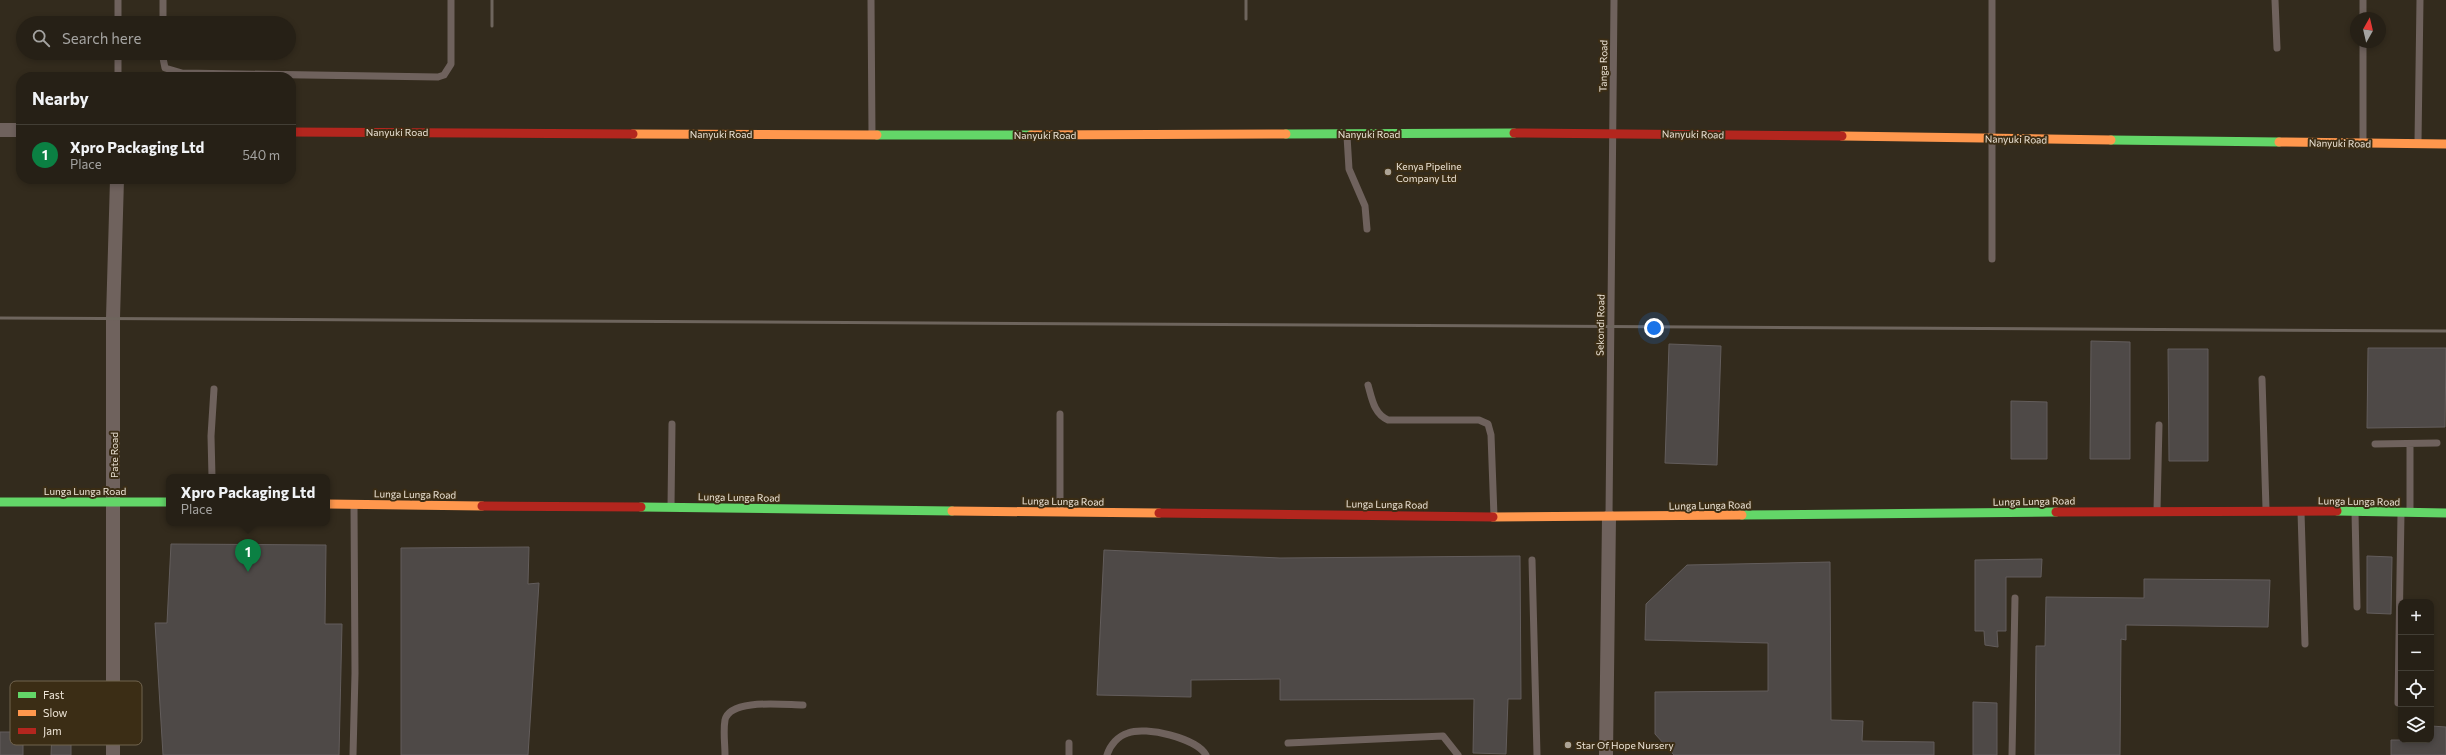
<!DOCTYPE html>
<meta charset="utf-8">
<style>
:root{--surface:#262016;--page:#322d23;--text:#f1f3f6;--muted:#a4a3a1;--line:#423e35;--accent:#0b8043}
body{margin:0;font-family:Commissioner,sans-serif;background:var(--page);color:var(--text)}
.controls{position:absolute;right:12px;bottom:12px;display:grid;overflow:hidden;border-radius:8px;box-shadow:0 2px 6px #0003}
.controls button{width:36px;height:36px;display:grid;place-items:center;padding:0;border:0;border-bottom:1px solid var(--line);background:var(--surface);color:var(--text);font:20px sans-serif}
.compass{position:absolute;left:2350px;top:12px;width:36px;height:36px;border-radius:50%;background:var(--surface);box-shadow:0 2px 6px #0003;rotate:8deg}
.you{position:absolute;left:1654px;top:328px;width:14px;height:14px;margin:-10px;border:3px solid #fff;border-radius:50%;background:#1a73e8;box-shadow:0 0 0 6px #1a73e833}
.badge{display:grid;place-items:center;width:26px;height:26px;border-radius:50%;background:var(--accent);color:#fff;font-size:13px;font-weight:700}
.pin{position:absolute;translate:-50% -33px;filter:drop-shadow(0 1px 2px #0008)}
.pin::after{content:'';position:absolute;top:21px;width:14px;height:12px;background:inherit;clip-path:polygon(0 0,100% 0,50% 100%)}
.popup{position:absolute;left:166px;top:474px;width:164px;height:52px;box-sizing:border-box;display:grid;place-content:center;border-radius:8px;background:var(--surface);filter:drop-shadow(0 1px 3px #0005);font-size:13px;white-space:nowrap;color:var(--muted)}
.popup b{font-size:15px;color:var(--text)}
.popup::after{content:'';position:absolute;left:50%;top:100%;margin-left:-8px;border:8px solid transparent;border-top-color:var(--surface)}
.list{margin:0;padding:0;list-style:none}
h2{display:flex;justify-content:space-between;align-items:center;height:52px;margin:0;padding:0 16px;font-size:17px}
h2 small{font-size:13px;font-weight:400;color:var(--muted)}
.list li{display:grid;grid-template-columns:26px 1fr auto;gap:12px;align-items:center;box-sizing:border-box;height:60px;padding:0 16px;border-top:1px solid var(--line)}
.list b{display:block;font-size:15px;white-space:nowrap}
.list p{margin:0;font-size:13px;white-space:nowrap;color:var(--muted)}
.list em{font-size:13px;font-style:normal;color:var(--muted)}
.icon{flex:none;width:22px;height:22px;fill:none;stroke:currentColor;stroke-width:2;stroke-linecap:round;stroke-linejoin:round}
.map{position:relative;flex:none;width:2446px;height:755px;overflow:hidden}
.search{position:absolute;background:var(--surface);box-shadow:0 2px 6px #0003;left:16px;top:16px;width:280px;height:44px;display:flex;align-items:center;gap:10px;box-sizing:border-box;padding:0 14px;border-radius:22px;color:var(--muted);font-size:15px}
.panel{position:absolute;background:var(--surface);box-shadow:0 2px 6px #0003;left:16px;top:72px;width:280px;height:112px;border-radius:16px}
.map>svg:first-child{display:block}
.building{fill:#4e4947;stroke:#635d5c}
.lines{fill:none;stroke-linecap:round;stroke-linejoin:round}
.lane{stroke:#6f625d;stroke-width:7}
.street{stroke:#6f625d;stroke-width:14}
.fast{stroke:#63d668;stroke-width:9}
.slow{stroke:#ff974d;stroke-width:9}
.jam{stroke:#b3261e;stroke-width:9}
.rail{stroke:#6e655d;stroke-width:3}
.poi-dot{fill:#ada496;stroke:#3b2d15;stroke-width:1.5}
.labels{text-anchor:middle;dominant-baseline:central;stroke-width:4;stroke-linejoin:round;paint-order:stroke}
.street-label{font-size:10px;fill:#eee5d7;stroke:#3b2d15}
.poi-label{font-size:10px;fill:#eee5d7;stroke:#3b2d15;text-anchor:start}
.key{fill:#3b2d15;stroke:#71644f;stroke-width:1}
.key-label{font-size:11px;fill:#eee5d7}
</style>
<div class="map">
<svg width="2446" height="755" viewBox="0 0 2446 755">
<rect width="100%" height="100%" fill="#332b1d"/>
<!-- building -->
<path class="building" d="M2091,341L2130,342V459H2090Z
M1669,344L1721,346L1717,465L1665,463Z
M2368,348H2446L2445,427L2367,428Z
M2168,349H2208V461H2169Z
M2011,401L2047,402V459H2011Z
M171,544L326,545L325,624H342L339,755H163L155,623H167Z
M529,547L528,584L539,583L528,755H401V548Z
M1104,550L1280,558L1520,556L1521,699H1508L1506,754L1473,753L1474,699L1280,700V679L1191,680V697L1097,695Z
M2367,556L2392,557L2391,614L2367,613Z
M2042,559L2041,577H2006V631H1997L1998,647L1985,645L1984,631H1975V560Z
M1830,562L1831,720L1863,721L1862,741L1934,742V755H1674L1655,734V692L1768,691V643L1645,640L1646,604L1687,565Z
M2144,579L2270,580L2268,627L2126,625V640L2121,639L2120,755H2035L2036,646H2045L2046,597L2144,598Z
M1973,702L1997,703V755H1973Z
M2431,726L2446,727V755H2391V740H2431Z
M52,731H71V755H51Z
M0,732H23V755H0Z"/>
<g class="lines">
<!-- lane -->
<path class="lane" d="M118,0V23
M871,0L872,134
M2275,0L2277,48
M2363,0V18
M163,23V0
M2363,42V142
M118,53V77
M162,53L165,68L182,73L438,77L444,75L451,64V0
M1347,136L1349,169L1365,206L1367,229
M2418,142L2420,0
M1992,259V0
M2262,379L2266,509
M1368,385C1372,399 1374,414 1388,420H1479L1488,424L1491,435L1494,516
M1060,414V512
M2375,444L2437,443
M212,477L211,436L214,389
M671,507L672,424
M2157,510L2159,425
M2410,510V444
M2301,512L2305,644
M2355,512L2357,607
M1609,516L1614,0
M1532,560L1537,755
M2398,703L2401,513
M1069,743V755
M1288,743L1443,736L1458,755
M353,755L355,673L354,505
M725,755C725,744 723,731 725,720C730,698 785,705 803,705
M1107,755C1110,745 1118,736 1128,733C1146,726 1196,738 1206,755
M2012,755L2015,598"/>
<!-- street -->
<path class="street" d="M0,130H21
M113,755V318L117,179
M1606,755L1609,517"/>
<!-- fast -->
<path class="fast" d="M1286,134L1514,133
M877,135H1031
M2111,140L2279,142
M0,502H169
M641,507L952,511
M2337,511L2446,513
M1742,515L2056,512"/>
<!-- slow -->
<path class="slow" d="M633,134L877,135
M1031,135L1286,134
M1842,136L2111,140
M2279,142L2446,144
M327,504L482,506
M952,511L1159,513
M1493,517L1742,515"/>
<!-- jam -->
<path class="jam" d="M291,132L633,134
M1514,133L1842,136
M482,506L641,507
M2056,512L2337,511
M1159,513L1493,517"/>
<!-- rail -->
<path class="rail" d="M1246,19V0
M492,26V0
M0,318L2446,331"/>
</g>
<!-- markers -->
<g class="poi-dot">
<circle cx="1388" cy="172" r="4"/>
<circle cx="1568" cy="745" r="4"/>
</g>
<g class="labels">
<!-- street labels -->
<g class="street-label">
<text transform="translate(1603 66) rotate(-89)">Tanga Road</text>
<text x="397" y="132">Nanyuki Road</text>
<text x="721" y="134">Nanyuki Road</text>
<text x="1369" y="134">Nanyuki Road</text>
<text transform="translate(1693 134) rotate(1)">Nanyuki Road</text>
<text x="1045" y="135">Nanyuki Road</text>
<text transform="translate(2016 139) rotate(1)">Nanyuki Road</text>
<text transform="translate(2340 143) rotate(1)">Nanyuki Road</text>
<text transform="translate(1600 325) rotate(-89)">Sekondi Road</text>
<text transform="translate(114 455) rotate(-90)">Pate Road</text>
<text x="85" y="491">Lunga Lunga Road</text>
<text transform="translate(415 494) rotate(1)">Lunga Lunga Road</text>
<text transform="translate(739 497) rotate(1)">Lunga Lunga Road</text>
<text transform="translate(1063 501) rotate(1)">Lunga Lunga Road</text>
<text transform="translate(2034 501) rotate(-1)">Lunga Lunga Road</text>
<text transform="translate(2359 501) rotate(1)">Lunga Lunga Road</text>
<text transform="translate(1387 504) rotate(1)">Lunga Lunga Road</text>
<text transform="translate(1710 505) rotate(-1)">Lunga Lunga Road</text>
</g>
<!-- poi labels -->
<g class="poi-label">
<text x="1396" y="166">Kenya Pipeline<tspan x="1396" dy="12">Company Ltd</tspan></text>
<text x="1576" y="745">Star Of Hope Nursery</text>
</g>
</g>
<!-- legend -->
<rect x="10" y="681" width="132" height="64" rx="6" class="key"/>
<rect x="18" y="692" width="18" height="6" fill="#63d668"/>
<rect x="18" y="710" width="18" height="6" fill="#ff974d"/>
<rect x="18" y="728" width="18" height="6" fill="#b3261e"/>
<g class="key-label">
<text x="43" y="699">Fast</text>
<text x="43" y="717">Slow</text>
<text x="43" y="735">Jam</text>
</g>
</svg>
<div class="controls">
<button>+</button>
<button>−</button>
<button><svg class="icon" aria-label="locate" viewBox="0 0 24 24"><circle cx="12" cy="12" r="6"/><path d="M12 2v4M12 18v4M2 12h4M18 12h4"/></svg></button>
<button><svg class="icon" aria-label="layers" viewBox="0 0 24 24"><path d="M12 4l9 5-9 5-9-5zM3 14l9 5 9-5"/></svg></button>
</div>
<svg class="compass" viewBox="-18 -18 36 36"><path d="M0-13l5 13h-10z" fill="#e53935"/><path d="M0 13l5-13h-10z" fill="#a4a3a1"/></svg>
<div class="you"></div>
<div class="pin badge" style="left:248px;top:572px">1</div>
<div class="popup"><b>Xpro Packaging Ltd</b>Place</div>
<div class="search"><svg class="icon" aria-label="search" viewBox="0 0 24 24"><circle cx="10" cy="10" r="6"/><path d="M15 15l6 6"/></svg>Search here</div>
<section class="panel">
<h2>Nearby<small></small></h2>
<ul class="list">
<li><span class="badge">1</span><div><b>Xpro Packaging Ltd</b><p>Place</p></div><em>540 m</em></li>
</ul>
</section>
</div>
